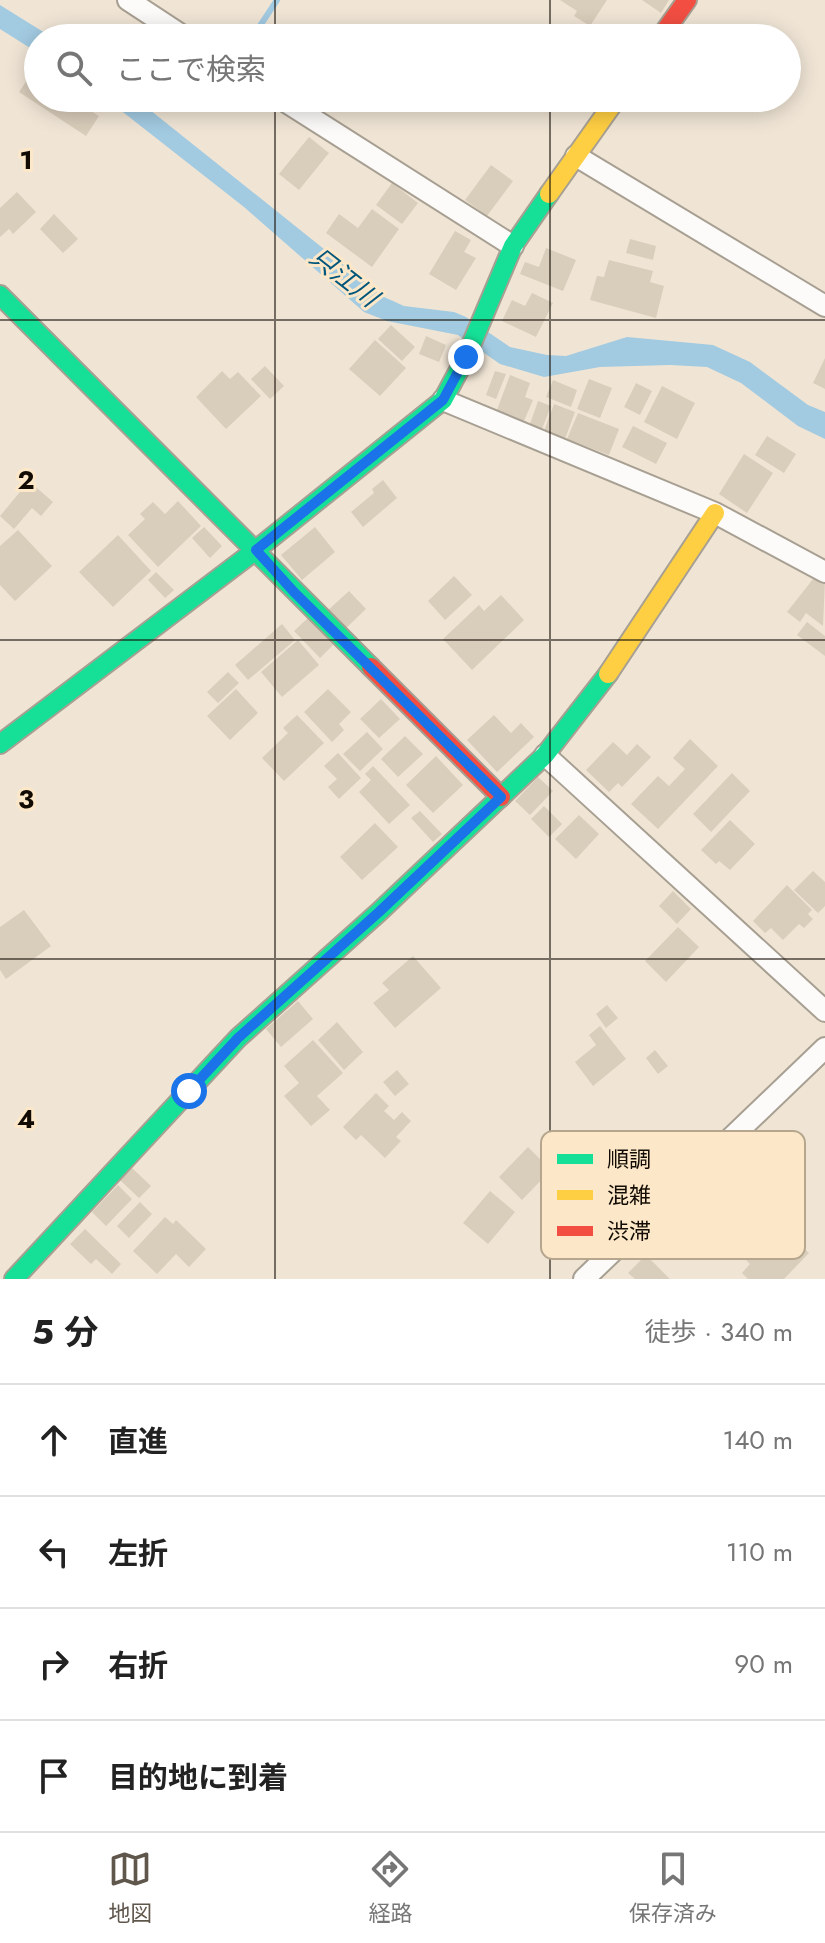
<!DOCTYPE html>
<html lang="ja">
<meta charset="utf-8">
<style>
:root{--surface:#fff;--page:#f2f2f2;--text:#222;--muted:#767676;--line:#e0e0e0;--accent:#60574c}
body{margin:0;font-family:Jost,"Noto Sans JP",sans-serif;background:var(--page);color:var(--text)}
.stop{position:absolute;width:24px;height:24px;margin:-18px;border:6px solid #1a73e8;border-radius:50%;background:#fff}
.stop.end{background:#1a73e8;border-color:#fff;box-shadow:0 2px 8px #0008}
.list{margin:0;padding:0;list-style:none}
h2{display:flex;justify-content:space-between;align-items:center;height:104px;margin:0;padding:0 32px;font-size:34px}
h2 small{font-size:26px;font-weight:400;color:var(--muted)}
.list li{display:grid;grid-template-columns:52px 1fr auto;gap:24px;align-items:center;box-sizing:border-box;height:112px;padding:0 32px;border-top:2px solid var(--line)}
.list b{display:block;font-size:30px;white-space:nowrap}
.list em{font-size:26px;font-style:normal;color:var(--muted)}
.icon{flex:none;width:44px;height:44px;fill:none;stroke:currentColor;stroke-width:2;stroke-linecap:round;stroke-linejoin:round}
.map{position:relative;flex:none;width:825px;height:1279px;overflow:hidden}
.search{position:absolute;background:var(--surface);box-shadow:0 4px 20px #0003;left:24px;right:24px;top:24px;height:88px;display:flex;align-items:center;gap:20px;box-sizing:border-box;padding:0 28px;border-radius:44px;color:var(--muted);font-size:30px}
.sheet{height:552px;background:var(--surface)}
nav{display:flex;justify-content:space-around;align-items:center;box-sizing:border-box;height:112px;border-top:2px solid var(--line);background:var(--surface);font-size:22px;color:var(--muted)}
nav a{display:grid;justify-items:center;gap:4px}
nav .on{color:var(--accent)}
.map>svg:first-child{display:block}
.water{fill:#a2cae1}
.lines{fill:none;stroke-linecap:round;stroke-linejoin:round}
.stream{stroke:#a2cae1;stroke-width:6}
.building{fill:#d9cdbb}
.street-casing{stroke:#a79f92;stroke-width:24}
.fast-casing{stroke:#a79f92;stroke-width:22}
.slow-casing{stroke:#a79f92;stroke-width:22}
.jam-casing{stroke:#a79f92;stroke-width:22}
.street{stroke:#fdfbf9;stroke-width:20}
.fast{stroke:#16e098;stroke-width:18}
.slow{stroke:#ffcf43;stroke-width:18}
.jam{stroke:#f24e42;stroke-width:18}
.route{stroke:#1a73e8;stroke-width:10}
.grid{fill:none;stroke:#120b03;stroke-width:2;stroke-opacity:0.55}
.labels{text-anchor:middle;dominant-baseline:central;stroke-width:6;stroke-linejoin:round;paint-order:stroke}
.water-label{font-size:26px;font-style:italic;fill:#02567b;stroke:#fce8c9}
.key{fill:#fce8c9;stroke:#b6a68e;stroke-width:2}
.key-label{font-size:22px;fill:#120b03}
.grid-label{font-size:26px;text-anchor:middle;font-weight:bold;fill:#120b03;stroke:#fce8c9;stroke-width:6;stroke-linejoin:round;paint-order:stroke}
</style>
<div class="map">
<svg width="825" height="1279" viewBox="0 0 825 1279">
<rect width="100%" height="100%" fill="#f0e5d5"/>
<!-- water -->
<path class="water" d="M0,5L53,38H38V53L0,29Z
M105,98H135L384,297L404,306L454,312L466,317L510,347L547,355L566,356L627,337L713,345L750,362L808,405L825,412V439L798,426L741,383L707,367L670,365L600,367L544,377L500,364L458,335L387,321L364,312L244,207Z"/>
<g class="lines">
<!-- stream -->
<path class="stream" d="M252,38L277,0"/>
</g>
<!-- building -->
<path class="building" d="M560,0H607L590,26L574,16L577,11Z
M642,0H669L661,13Z
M32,73L38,77V98H70L99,116L86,136L19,92Z
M309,137L329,153L299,190L279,174Z
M491,165L513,181L487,216L465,200Z
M392,183L418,203L402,224L376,205Z
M17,192L36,212L13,234L9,229L0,237V208Z
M372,209L399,229L372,267L326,233L339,214L358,228Z
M54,214L78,239L63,253L40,229Z
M455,231L471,240L464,252L476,258L456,290L429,274Z
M630,239L656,246L653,260L626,253Z
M546,248L576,260L563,291L520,274L525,262L539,267Z
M609,260L653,271L650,282L664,286L656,318L590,300L597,276L604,277Z
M532,293L553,303L536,337L502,321L512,300L525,306Z
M391,325L415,347L402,361L378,339Z
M426,336L446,345L439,362L419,354Z
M375,340L406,368L380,396L349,369Z
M825,358V389L813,383Z
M265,366L284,386L270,399L251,379Z
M222,371L230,379L238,372L261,396L226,429L196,397Z
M495,371L506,374L496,399L486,395Z
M510,375L530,383L525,397L533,400L524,421L497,410Z
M589,379L612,388L600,418L577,409Z
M553,380L577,390L571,407L546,397Z
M636,383L652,391L640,415L624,407Z
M662,386L695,403L677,439L644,422Z
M538,401L551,406L542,429L530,424Z
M554,404L575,412L565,439L544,431Z
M578,413L619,429L609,455L567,439Z
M633,426L667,443L656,464L622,447Z
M767,436L796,454L784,473L755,455Z
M744,454L773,473L747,513L719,494Z
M383,480L397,498L363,527L351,512L374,493L372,489Z
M29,481L53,502L41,516L32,508L14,529L0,516Z
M178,501L201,526L158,567L128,535L145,519L140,514L153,502L165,514Z
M204,527L222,546L210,558L192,538Z
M315,527L335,552L302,580L281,555Z
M18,530L52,566L15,601L0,585V546Z
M118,535L151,571L113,607L79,572Z
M156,572L174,590L165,598L148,580Z
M817,574L825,580L823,626L806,613L800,622L787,612Z
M454,576L472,595L445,620L428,601Z
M349,591L366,609L343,631L325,613Z
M501,595L524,620L472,670L443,639L479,605L484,611Z
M308,618L333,645L320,658L294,631Z
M807,622L825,636V656L797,635Z
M282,624L295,640L248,680L235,665Z
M298,640L319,665L282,697L261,672Z
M228,672L239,683L218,703L207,692Z
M236,689L258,713L230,740L207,716Z
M328,689L351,712L339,724L344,730L332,742L304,712Z
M381,699L400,719L379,738L360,719Z
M297,715L324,743L284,781L262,758L288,733L283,728Z
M494,715L511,733L521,723L534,737L497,772L467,740Z
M367,732L383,749L360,771L343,754Z
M405,736L423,754L398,777L381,759Z
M690,739L718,766L658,829L631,804L658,776L669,786L685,769L673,758Z
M613,742L627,755L637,744L651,757L622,787L618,783L609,792L586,770Z
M338,753L361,778L339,799L328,787L337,779L324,766Z
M436,756L463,785L433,813L406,785Z
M373,766L410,805L389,824L359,792L371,780L365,774Z
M732,773L750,791L711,832L693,814Z
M538,777L553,791L530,815L515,801Z
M544,806L562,824L549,837L531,819Z
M420,811L442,834L433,842L411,818Z
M579,815L599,834L576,859L555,839Z
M730,820L755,844L730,870L719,861L716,864L701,850Z
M375,823L398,847L362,880L340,857Z
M813,871L825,882V906L818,913L794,890Z
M787,885L812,910L808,914L813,919L804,928L799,924L783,940L771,928L765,933L753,921Z
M673,891L691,909L677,924L659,906Z
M24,910L51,946L6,979L0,970V927Z
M678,927L699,947L666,982L645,961Z
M413,956L441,988L395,1028L373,1003L389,990L382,983Z
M298,1001L313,1019L281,1047L266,1029Z
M607,1005L618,1018L606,1028L596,1014Z
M337,1022L363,1052L344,1070L318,1040Z
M600,1026L626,1059L593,1086L575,1062L596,1045L589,1035Z
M313,1040L343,1073L317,1096L330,1110L311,1126L284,1096L299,1083L284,1066Z
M655,1050L668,1066L658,1074L646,1058Z
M397,1070L409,1084L395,1096L383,1082Z
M376,1093L389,1106L384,1111L394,1120L402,1112L411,1121L396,1137L401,1141L385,1158L361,1135L356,1140L343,1127Z
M528,1147L551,1170L522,1200L499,1177Z
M132,1168L151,1186L139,1198L120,1180Z
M118,1185L132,1199L106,1226L92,1212Z
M490,1191L515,1212L488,1244L463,1223Z
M140,1202L152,1214L129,1238L117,1226Z
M165,1217L173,1224L176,1220L206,1249L189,1267L176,1254L157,1274L133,1251Z
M85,1229L121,1264L112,1274L96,1259L91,1264L70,1244Z
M784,1229L809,1253L784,1279H748L742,1273L750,1264L740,1254L752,1242L762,1251Z
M646,1255L670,1279H635L628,1273Z"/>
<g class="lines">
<!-- street casing -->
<g class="street-casing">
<path id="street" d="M128,0L186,38
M280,98L513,246
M576,156L825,306
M443,400L715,513L825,572
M545,755L825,1011
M584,1279L825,1048"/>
</g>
<!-- fast casing -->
<g class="fast-casing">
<path id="fast" d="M0,295L371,667
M0,744L256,550L443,400L466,357L513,246L549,194
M14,1279L238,1038L379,912L545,755L608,674"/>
</g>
<!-- slow casing -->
<g class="slow-casing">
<path id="slow" d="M549,194L617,98
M608,674L715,513"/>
</g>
<!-- jam casing -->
<g class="jam-casing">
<path id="jam" d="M660,38L687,0
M371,667L501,797"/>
</g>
<!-- street -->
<use href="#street" class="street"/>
<!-- fast -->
<use href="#fast" class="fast"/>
<!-- slow -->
<use href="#slow" class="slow"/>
<!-- jam -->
<use href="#jam" class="jam"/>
</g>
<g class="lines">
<!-- route -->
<path class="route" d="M189,1091L238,1038L379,912L501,797L294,592L256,550L443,400L466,357"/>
</g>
<!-- grid -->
<path class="grid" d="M275,0V38M550,0V38M275,98V1279M550,98V1279M0,320H825M0,640H825M0,959H825"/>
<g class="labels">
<!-- water labels -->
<g class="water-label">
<text transform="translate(344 277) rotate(38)">只江川</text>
</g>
</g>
<!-- legend -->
<rect x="541" y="1131" width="264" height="128" rx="12" class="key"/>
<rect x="557" y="1154" width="36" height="10" fill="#16e098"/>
<rect x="557" y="1190" width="36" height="10" fill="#ffcf43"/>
<rect x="557" y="1226" width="36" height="10" fill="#f24e42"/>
<g class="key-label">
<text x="607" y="1167">順調</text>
<text x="607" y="1203">混雑</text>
<text x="607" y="1239">渋滞</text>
</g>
<g class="grid-label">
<text x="26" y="169">1</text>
<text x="26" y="489">2</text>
<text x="26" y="808">3</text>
<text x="26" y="1128">4</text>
</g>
</svg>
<div class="stop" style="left:189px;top:1091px"></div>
<div class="stop end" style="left:466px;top:357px"></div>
<div class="search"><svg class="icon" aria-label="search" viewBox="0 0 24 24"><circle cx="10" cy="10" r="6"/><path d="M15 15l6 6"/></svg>ここで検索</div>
</div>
<section class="sheet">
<h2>5 分<small>徒歩 · 340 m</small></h2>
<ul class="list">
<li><svg class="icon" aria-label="ahead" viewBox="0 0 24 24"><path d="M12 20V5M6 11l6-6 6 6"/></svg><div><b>直進</b></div><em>140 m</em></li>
<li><svg class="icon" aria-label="left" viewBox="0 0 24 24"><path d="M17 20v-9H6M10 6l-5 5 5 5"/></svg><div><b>左折</b></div><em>110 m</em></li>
<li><svg class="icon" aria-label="right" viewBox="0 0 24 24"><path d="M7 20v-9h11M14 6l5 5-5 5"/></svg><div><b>右折</b></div><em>90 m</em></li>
<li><svg class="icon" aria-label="arrive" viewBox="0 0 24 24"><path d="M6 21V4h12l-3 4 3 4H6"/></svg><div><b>目的地に到着</b></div></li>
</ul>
</section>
<nav>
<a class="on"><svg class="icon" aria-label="map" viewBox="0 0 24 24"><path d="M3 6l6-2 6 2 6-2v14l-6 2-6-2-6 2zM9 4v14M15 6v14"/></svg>地図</a>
<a><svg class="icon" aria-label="directions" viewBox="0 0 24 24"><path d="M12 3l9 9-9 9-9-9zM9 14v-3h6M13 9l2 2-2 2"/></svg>経路</a>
<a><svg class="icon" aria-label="saved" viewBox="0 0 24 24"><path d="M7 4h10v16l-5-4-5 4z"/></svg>保存済み</a>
</nav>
